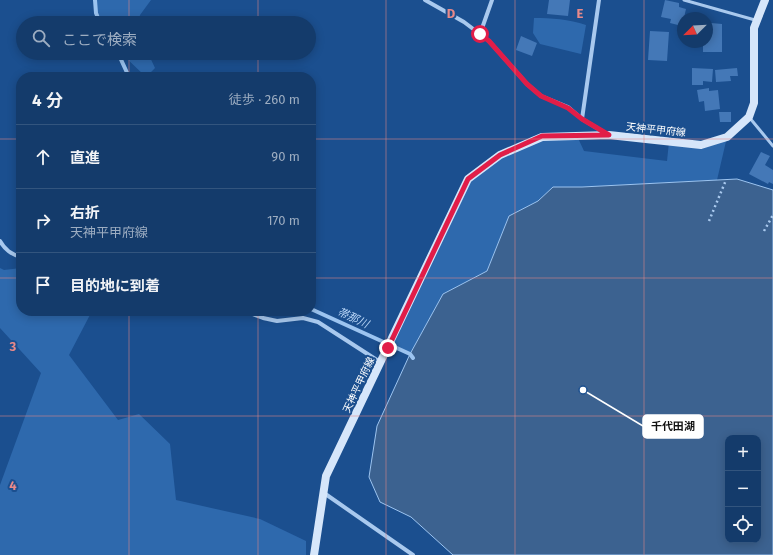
<!DOCTYPE html>
<html lang="ja">
<meta charset="utf-8">
<style>
:root{--surface:#143b6b;--page:#1d4271;--text:#f1f3f6;--muted:#9dadc1;--line:#33557e}
body{margin:0;font-family:"Fira Sans","Noto Sans JP",sans-serif;background:var(--page);color:var(--text)}
.controls{position:absolute;right:12px;bottom:12px;display:grid;overflow:hidden;border-radius:8px;box-shadow:0 2px 10px #0003}
.controls button{width:36px;height:36px;display:grid;place-items:center;padding:0;border:0;border-bottom:1px solid var(--line);background:var(--surface);color:var(--text);font:20px sans-serif}
.compass{position:absolute;left:677px;top:12px;width:36px;height:36px;border-radius:50%;background:var(--surface);box-shadow:0 2px 10px #0003;rotate:246deg}
.stop{position:absolute;width:12px;height:12px;margin:-9px;border:3px solid #e11d48;border-radius:50%;background:#fff}
.stop.end{background:#e11d48;border-color:#fff;box-shadow:0 1px 4px #0008}
.list{margin:0;padding:0;list-style:none}
h2{display:flex;justify-content:space-between;align-items:center;height:52px;margin:0;padding:0 16px;font-size:17px}
h2 small{font-size:13px;font-weight:400;color:var(--muted)}
.list li{display:grid;grid-template-columns:26px 1fr auto;gap:12px;align-items:center;box-sizing:border-box;height:64px;padding:0 16px;border-top:1px solid var(--line)}
.list b{display:block;font-size:15px;white-space:nowrap}
.list p{margin:0;font-size:13px;white-space:nowrap;color:var(--muted)}
.list em{font-size:13px;font-style:normal;color:var(--muted)}
.icon{flex:none;width:22px;height:22px;fill:none;stroke:currentColor;stroke-width:2;stroke-linecap:round;stroke-linejoin:round}
.map{position:relative;flex:none;width:773px;height:555px;overflow:hidden}
.search{position:absolute;background:var(--surface);box-shadow:0 2px 10px #0003;left:16px;top:16px;width:300px;height:44px;display:flex;align-items:center;gap:10px;box-sizing:border-box;padding:0 14px;border-radius:22px;color:var(--muted);font-size:15px}
.panel{position:absolute;background:var(--surface);box-shadow:0 2px 10px #0003;left:16px;top:72px;width:300px;height:244px;border-radius:16px}
.map>svg:first-child{display:block}
.green{fill:#2e69ad}
.water{fill:#3c6290;stroke:#9cc4f0;fill-rule:evenodd}
.lines{fill:none;stroke-linecap:round;stroke-linejoin:round}
.stream{stroke:#9cc4f0;stroke-width:4}
.building{fill:#4478b7}
.path{stroke:#a9c9ee;stroke-width:2.5;stroke-dasharray:2 3;stroke-linecap:butt}
.service{stroke:#a9c9ee;stroke-width:3}
.minor{stroke:#a9c9ee;stroke-width:4}
.secondary{stroke:#d6e6fa;stroke-width:8}
.route{stroke:#e11d48;stroke-width:5}
.grid{fill:none;stroke:#e88989;stroke-width:1;stroke-opacity:0.55}
.labels{text-anchor:middle;dominant-baseline:central;stroke-width:4;stroke-linejoin:round;paint-order:stroke}
.street-label{font-size:10px;fill:#fff;stroke:#1b4f8f}
.water-label{font-size:11px;font-style:italic;fill:#b5d3f5;stroke:#1b4f8f}
.grid-label{font-size:13px;text-anchor:middle;font-weight:bold;fill:#e88989;stroke:#1b4f8f;stroke-width:4;stroke-linejoin:round;paint-order:stroke}
.leader{fill:none;stroke:#fff;stroke-width:1.5}
.callout-dot{fill:#fff;stroke:#1b4f8f;stroke-width:1.5}
.callout{fill:#fff;stroke:#fff;stroke-width:1.5}
.callout-label{font-size:11px;text-anchor:middle;font-weight:bold;fill:#111}
</style>
<div class="map">
<svg width="773" height="555" viewBox="0 0 773 555">
<rect width="100%" height="100%" fill="#1b4f8f"/>
<!-- green -->
<path class="green" d="M95,0H151L140,15L138,23H100L96,13Z
M534,18C551,18 569,19 586,25L581,54L540,44L533,33Z
M121,53H148L155,68L146,77Z
M577,136L584,151L667,161L669,142L701,145L727,137L717,180L582,187H553L538,201L509,216L487,271L443,294L410,354L388,348L468,179L500,155L542,137Z
M0,268L4,270L21,268V311H92L69,355L118,420L139,414L170,444L176,500L260,519L306,541V555H0V485L41,373L0,328Z"/>
<!-- water -->
<path class="water" d="M737,179L773,190V555H453L411,517L380,502L369,477L377,426L410,354L443,294L487,271L509,216L538,201L553,187H582ZM728,438H758V540H728Z"/>
<g class="lines">
<!-- stream -->
<path class="stream" d="M95,0L96,13L100,23
M118,53L129,77
M311,309L410,354L413,358"/>
</g>
<!-- building -->
<path class="building" d="M549,0H570L568,16L547,14Z
M665,0L679,3V7L686,9L682,26L670,23L671,19L661,17Z
M711,23L722,24V52H703V42H707V29H711Z
M650,31L669,32L667,61L648,60Z
M521,36L537,43L532,56L516,50Z
M692,68L713,69L712,82L703,81V85H692Z
M737,68L738,76H730L731,81L716,82L715,70Z
M709,88V91L718,90L720,109L705,111L704,101L699,102L697,90Z
M719,112H731V122H720Z
M761,152L770,156L765,165L773,170V184L769,182L768,184L749,174Z"/>
<g class="lines">
<!-- path -->
<path class="path" d="M709,221L726,180
M764,231L773,215"/>
<!-- service -->
<path class="service" d="M684,0L755,20
M749,117L773,146"/>
<!-- minor -->
<path class="minor" d="M425,0L464,22L489,41L527,84L541,96L568,107L582,119L607,134
M480,34L492,0
M582,119L599,0
M0,241C5,250 11,254 21,257
M245,311L263,318L277,321L303,318L318,322L380,362
M324,493L413,555"/>
<!-- secondary -->
<path class="secondary" d="M314,555L326,476L468,179L500,155L542,137L609,135L701,145L727,137L749,117L754,103V28L765,0"/>
</g>
<g class="lines">
<!-- route -->
<path class="route" d="M388,348L468,179L500,155L542,136L609,135L582,119L568,108L541,96L527,84L489,41L480,34"/>
</g>
<!-- grid -->
<path class="grid" d="M129,0V23M258,0V23M386,0V555M515,0V555M644,0V555M129,53V77M258,53V77M0,139H21M311,139H773M0,278H21M311,278H773M129,311V555M258,311V555M0,416H773"/>
<g class="labels">
<!-- street labels -->
<g class="street-label">
<text transform="translate(656 130) rotate(6)">天神平甲府線</text>
<text transform="translate(359 385) rotate(-65)">天神平甲府線</text>
</g>
<!-- water labels -->
<g class="water-label">
<text transform="translate(353 318) rotate(25)">帯那川</text>
</g>
</g>
<g class="grid-label">
<text x="451" y="18">D</text>
<text x="580" y="18">E</text>
<text x="13" y="351">3</text>
<text x="13" y="490">4</text>
</g>
<!-- callouts -->
<path class="leader" d="M583 390L643 426"/>
<circle class="callout-dot" cx="583" cy="390" r="4"/>
<rect class="callout" x="643" y="415" width="60" height="23" rx="4"/>
<g class="callout-label">
<text x="673" y="430">千代田湖</text>
</g>
</svg>
<div class="controls">
<button>+</button>
<button>−</button>
<button><svg class="icon" aria-label="locate" viewBox="0 0 24 24"><circle cx="12" cy="12" r="6"/><path d="M12 2v4M12 18v4M2 12h4M18 12h4"/></svg></button>
</div>
<svg class="compass" viewBox="-18 -18 36 36"><path d="M0-13l5 13h-10z" fill="#e53935"/><path d="M0 13l5-13h-10z" fill="#9dadc1"/></svg>
<div class="stop" style="left:480px;top:34px"></div>
<div class="stop end" style="left:388px;top:348px"></div>
<div class="search"><svg class="icon" aria-label="search" viewBox="0 0 24 24"><circle cx="10" cy="10" r="6"/><path d="M15 15l6 6"/></svg>ここで検索</div>
<section class="panel">
<h2>4 分<small>徒歩 · 260 m</small></h2>
<ul class="list">
<li><svg class="icon" aria-label="ahead" viewBox="0 0 24 24"><path d="M12 20V5M6 11l6-6 6 6"/></svg><div><b>直進</b></div><em>90 m</em></li>
<li><svg class="icon" aria-label="right" viewBox="0 0 24 24"><path d="M7 20v-9h11M14 6l5 5-5 5"/></svg><div><b>右折</b><p>天神平甲府線</p></div><em>170 m</em></li>
<li><svg class="icon" aria-label="arrive" viewBox="0 0 24 24"><path d="M6 21V4h12l-3 4 3 4H6"/></svg><div><b>目的地に到着</b></div></li>
</ul>
</section>
</div>
